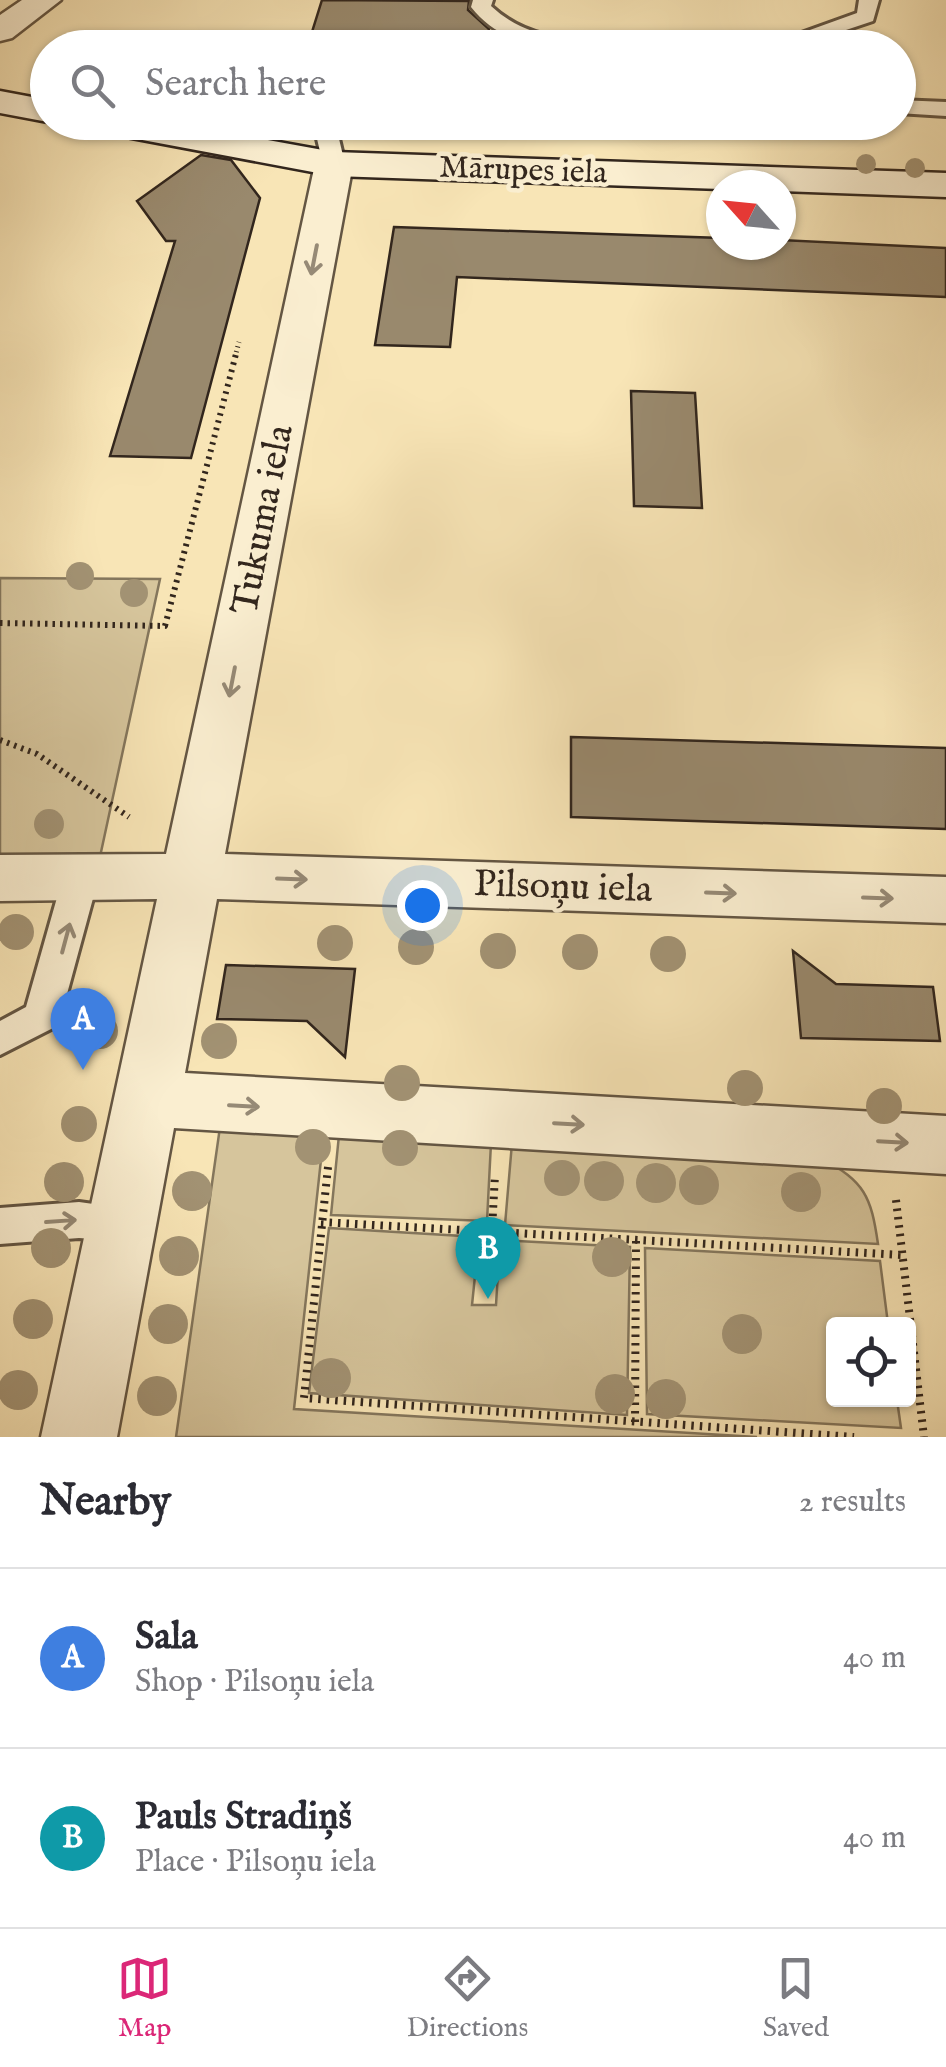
<!DOCTYPE html>
<meta charset="utf-8">
<style>
:root{--surface:#fff;--page:#f2f2f3;--text:#2b2b33;--muted:#7c7c81;--line:#e1e1e2;--accent:#db2777}
body{margin:0;font-family:"IM FELL English",serif;background:var(--page);color:var(--text)}
.controls{position:absolute;right:30px;bottom:30px;display:grid;overflow:hidden;border-radius:10px;box-shadow:0 2px 8px #0004}
.controls button{width:90px;height:90px;display:grid;place-items:center;padding:0;border:0;border-bottom:2px solid var(--line);background:var(--surface);color:var(--text);font:50px sans-serif}
.compass{position:absolute;left:706px;top:170px;width:90px;height:90px;border-radius:50%;background:var(--surface);box-shadow:0 2px 8px #0004;rotate:297deg}
.you{position:absolute;left:422px;top:905px;width:35px;height:35px;margin:-25px;border:8px solid #fff;border-radius:50%;background:#1a73e8;box-shadow:0 0 0 15px #1a73e833}
.badge{display:grid;place-items:center;width:65px;height:65px;border-radius:50%;background:var(--accent);color:#fff;font-size:32px;font-weight:700}
.pin{position:absolute;translate:-50% -82px;filter:drop-shadow(0 2px 5px #0008)}
.pin::after{content:'';position:absolute;top:52px;width:35px;height:30px;background:inherit;clip-path:polygon(0 0,100% 0,50% 100%)}
.list{margin:0;padding:0;list-style:none}
h2{display:flex;justify-content:space-between;align-items:center;height:130px;margin:0;padding:0 40px;font-size:42px}
h2 small{font-size:32px;font-weight:400;color:var(--muted)}
.list li{display:grid;grid-template-columns:65px 1fr auto;gap:30px;align-items:center;box-sizing:border-box;height:180px;padding:0 40px;border-top:2px solid var(--line)}
.list b{display:block;font-size:38px;white-space:nowrap}
.list p{margin:0;font-size:32px;white-space:nowrap;color:var(--muted)}
.list em{font-size:32px;font-style:normal;color:var(--muted)}
.icon{flex:none;width:55px;height:55px;fill:none;stroke:currentColor;stroke-width:2;stroke-linecap:round;stroke-linejoin:round}
.map{position:relative;flex:none;width:946px;height:1437px;overflow:hidden}
.search{position:absolute;background:var(--surface);box-shadow:0 2px 8px #0004;left:30px;right:30px;top:30px;height:110px;display:flex;align-items:center;gap:25px;box-sizing:border-box;padding:0 35px;border-radius:55px;color:var(--muted);font-size:38px}
.sheet{height:490px;background:var(--surface)}
nav{display:flex;justify-content:space-around;align-items:center;box-sizing:border-box;height:140px;border-top:2px solid var(--line);background:var(--surface);font-size:28px;color:var(--muted)}
nav a{display:grid;justify-items:center;gap:5px}
nav .on{color:var(--accent)}
.map>svg:first-child{display:block}
.green{fill:#d6c59c;stroke:#84765c;stroke-width:2.5}
.building{fill:#99896d;stroke:#32261d;stroke-width:2.5}
.lines{fill:none;stroke-linecap:round;stroke-linejoin:round}
.lane-casing{stroke:#645643;stroke-width:6}
.street-casing{stroke:#645643;stroke-width:5}
.secondary-casing{stroke:#32261d;stroke-width:5}
.path-far2{stroke:#32261d;stroke-width:5;stroke-dasharray:1 4;stroke-linecap:butt}
.path-far1{stroke:#32261d;stroke-width:6;stroke-dasharray:2.5 5;stroke-linecap:butt}
.path{stroke:#32261d;stroke-width:8;stroke-dasharray:2.5 6;stroke-linecap:butt}
.lane{fill:#faeed0;fill-rule:evenodd}
.street{fill:#faeed0;fill-rule:evenodd}
.secondary{fill:#faeed0;fill-rule:evenodd}
.tree{fill:#a29273}
.oneway{stroke:#968a76}
.labels{text-anchor:middle;dominant-baseline:central;stroke-width:9;stroke-linejoin:round;paint-order:stroke}
.far-street-label{font-size:32px;fill:#32261d;stroke:#faeed0}
.street-label{font-size:38px;fill:#32261d;stroke:#faeed0}
</style>
<div class="map">
<svg width="946" height="1437" viewBox="0 0 946 1437">
<rect width="100%" height="100%" fill="#f8e5b6"/>
<filter id="stains"><feTurbulence type="fractalNoise" baseFrequency=".002" numOctaves="4"/><feColorMatrix values="0 0 0 0 .2 0 0 0 0 .09 0 0 0 0 .02 0 0 0 .5 -.17"/></filter>
<radialGradient id="worn" r=".72"><stop offset=".6" stop-color="#630" stop-opacity="0"/><stop offset="1" stop-color="#630" stop-opacity=".3"/></radialGradient>
<!-- green -->
<path class="green" d="M0,578L160,579L98,866L0,860Z
M220,1127L324,1132L294,1409L757,1437H176Z
M339,1135L491,1143L487,1221L331,1215Z
M512,1143L821,1158C865,1182 871,1196 878,1244L505,1225Z
M329,1228L479,1237L472,1305H496L500,1240L630,1247L627,1415L309,1393Z
M645,1248L880,1261L888,1324H834V1400H897L901,1428L647,1414Z"/>
<!-- building -->
<path class="building" d="M322,0L469,1L468,10L489,29L485,48H307Z
M201,155L231,160L260,198L191,458L110,456L175,241H166L137,201Z
M394,227L721,238V245H781V240L946,248V297L457,277L450,347L375,345Z
M631,391L695,393L702,508L634,506Z
M571,737L946,748V829L571,817Z
M793,951L836,984L933,987L940,1041L801,1038Z
M226,965L355,969L345,1057L307,1021L217,1019Z"/>
<g class="lines">
<!-- lane casing -->
<g class="lane-casing">
<path id="lane" d="M473,0H493L491,6C529,41 571,39 619,42L629,48C571,48 511,57 471,7Z
M859,0H879L873,21L792,48H760L857,13Z
M151,41L161,44L164,48L141,47Z
M898,100L946,102V116L898,113Z
M313,122H335L345,164L342,169L334,171L323,164Z
M80,867L92,871L98,880L61,1016L55,1027L0,1055V1021L26,1007L62,880L68,871Z
M79,1202L137,1210L143,1223L137,1236L122,1241L79,1238L0,1244V1208Z"/>
</g>
<!-- street casing -->
<g class="street-casing">
<path id="street" d="M22,0H61L12,38L0,41V15Z
M334,152L348,156L353,164L225,854L946,877V923L217,899L185,1073L946,1116V1174L174,1128L117,1437H41L157,899L0,901V855L166,854L315,164L320,156Z"/>
</g>
<!-- secondary casing -->
<g class="secondary-casing">
<path id="secondary" d="M0,91L48,100V122L0,113Z
M87,122H169L334,152L946,173V197L781,191V185H721V189L334,176L105,133L92,130Z"/>
</g>
<!-- path-far2 -->
<path class="path-far2" d="M235,357L239,342"/>
<!-- path-far1 -->
<path class="path-far1" d="M0,623L165,626L236,354
M0,740L37,754L129,817"/>
<!-- path -->
<path class="path" d="M328,1167L304,1398L854,1437
M896,1200L924,1437
M321,1222L902,1255
M489,1284L495,1175
M635,1422L636,1239"/>
<!-- lane -->
<use href="#lane" class="lane"/>
<!-- street -->
<use href="#street" class="street"/>
<!-- secondary -->
<use href="#secondary" class="secondary"/>
</g>
<!-- trees -->
<g class="tree">
<circle cx="866" cy="164" r="10"/>
<circle cx="915" cy="168" r="10"/>
<circle cx="80" cy="576" r="14"/>
<circle cx="134" cy="593" r="14"/>
<circle cx="49" cy="824" r="15"/>
<circle cx="16" cy="932" r="18"/>
<circle cx="335" cy="943" r="18"/>
<circle cx="416" cy="947" r="18"/>
<circle cx="498" cy="951" r="18"/>
<circle cx="580" cy="952" r="18"/>
<circle cx="668" cy="954" r="18"/>
<circle cx="100" cy="1031" r="18"/>
<circle cx="219" cy="1041" r="18"/>
<circle cx="402" cy="1083" r="18"/>
<circle cx="745" cy="1088" r="18"/>
<circle cx="884" cy="1106" r="18"/>
<circle cx="79" cy="1124" r="18"/>
<circle cx="313" cy="1147" r="18"/>
<circle cx="400" cy="1148" r="18"/>
<circle cx="562" cy="1178" r="18"/>
<circle cx="604" cy="1181" r="20"/>
<circle cx="64" cy="1182" r="20"/>
<circle cx="656" cy="1183" r="20"/>
<circle cx="699" cy="1185" r="20"/>
<circle cx="192" cy="1191" r="20"/>
<circle cx="801" cy="1192" r="20"/>
<circle cx="51" cy="1248" r="20"/>
<circle cx="179" cy="1256" r="20"/>
<circle cx="612" cy="1257" r="20"/>
<circle cx="33" cy="1319" r="20"/>
<circle cx="168" cy="1324" r="20"/>
<circle cx="742" cy="1334" r="20"/>
<circle cx="331" cy="1378" r="20"/>
<circle cx="18" cy="1390" r="20"/>
<circle cx="615" cy="1394" r="20"/>
<circle cx="157" cy="1396" r="20"/>
<circle cx="666" cy="1399" r="20"/>
</g>
<!-- one-way arrows -->
<defs><path id="oneway-shaft" d="M-6 0H5M1.5-3L5.5 0L1.5 3" fill="none" stroke-width="1.6" stroke-linecap="round" stroke-linejoin="round" transform="scale(2.5)"/></defs>
<g class="oneway">
<use href="#oneway-shaft" transform="translate(314 260) rotate(101)"/>
<use href="#oneway-shaft" transform="translate(232 682) rotate(101)"/>
<use href="#oneway-shaft" transform="translate(292 879) rotate(2)"/>
<use href="#oneway-shaft" transform="translate(721 893) rotate(2)"/>
<use href="#oneway-shaft" transform="translate(878 898) rotate(2)"/>
<use href="#oneway-shaft" transform="translate(66 938) rotate(-75)"/>
<use href="#oneway-shaft" transform="translate(244 1106) rotate(3)"/>
<use href="#oneway-shaft" transform="translate(569 1124) rotate(3)"/>
<use href="#oneway-shaft" transform="translate(893 1142) rotate(3)"/>
<use href="#oneway-shaft" transform="translate(61 1221) rotate(-4)"/>
</g>
<g class="labels">
<!-- far-street labels -->
<g class="far-street-label">
<text transform="translate(523 171) rotate(2)">Mārupes iela</text>
</g>
<!-- street labels -->
<g class="street-label">
<text transform="translate(264 520) rotate(-79)">Tukuma iela</text>
<text transform="translate(563 888) rotate(2)">Pilsoņu iela</text>
</g>
</g>
<rect width="100%" height="100%" filter="url(#stains)"/>
<rect width="100%" height="100%" fill="url(#worn)"/>
</svg>
<div class="controls">
<button><svg class="icon" aria-label="locate" viewBox="0 0 24 24"><circle cx="12" cy="12" r="6"/><path d="M12 2v4M12 18v4M2 12h4M18 12h4"/></svg></button>
</div>
<svg class="compass" viewBox="-18 -18 36 36"><path d="M0-13l5 13h-10z" fill="#e53935"/><path d="M0 13l5-13h-10z" fill="#7c7c81"/></svg>
<div class="you"></div>
<div class="pin badge" style="left:83px;top:1070px;background:#3f7fe0">A</div>
<div class="pin badge" style="left:488px;top:1299px;background:#0f9aa8">B</div>
<div class="search"><svg class="icon" aria-label="search" viewBox="0 0 24 24"><circle cx="10" cy="10" r="6"/><path d="M15 15l6 6"/></svg>Search here</div>
</div>
<section class="sheet">
<h2>Nearby<small>2 results</small></h2>
<ul class="list">
<li><span class="badge" style="background:#3f7fe0">A</span><div><b>Sala</b><p>Shop · Pilsoņu iela</p></div><em>40 m</em></li>
<li><span class="badge" style="background:#0f9aa8">B</span><div><b>Pauls Stradiņš</b><p>Place · Pilsoņu iela</p></div><em>40 m</em></li>
</ul>
</section>
<nav>
<a class="on"><svg class="icon" aria-label="map" viewBox="0 0 24 24"><path d="M3 6l6-2 6 2 6-2v14l-6 2-6-2-6 2zM9 4v14M15 6v14"/></svg>Map</a>
<a><svg class="icon" aria-label="directions" viewBox="0 0 24 24"><path d="M12 3l9 9-9 9-9-9zM9 14v-3h6M13 9l2 2-2 2"/></svg>Directions</a>
<a><svg class="icon" aria-label="saved" viewBox="0 0 24 24"><path d="M7 4h10v16l-5-4-5 4z"/></svg>Saved</a>
</nav>
